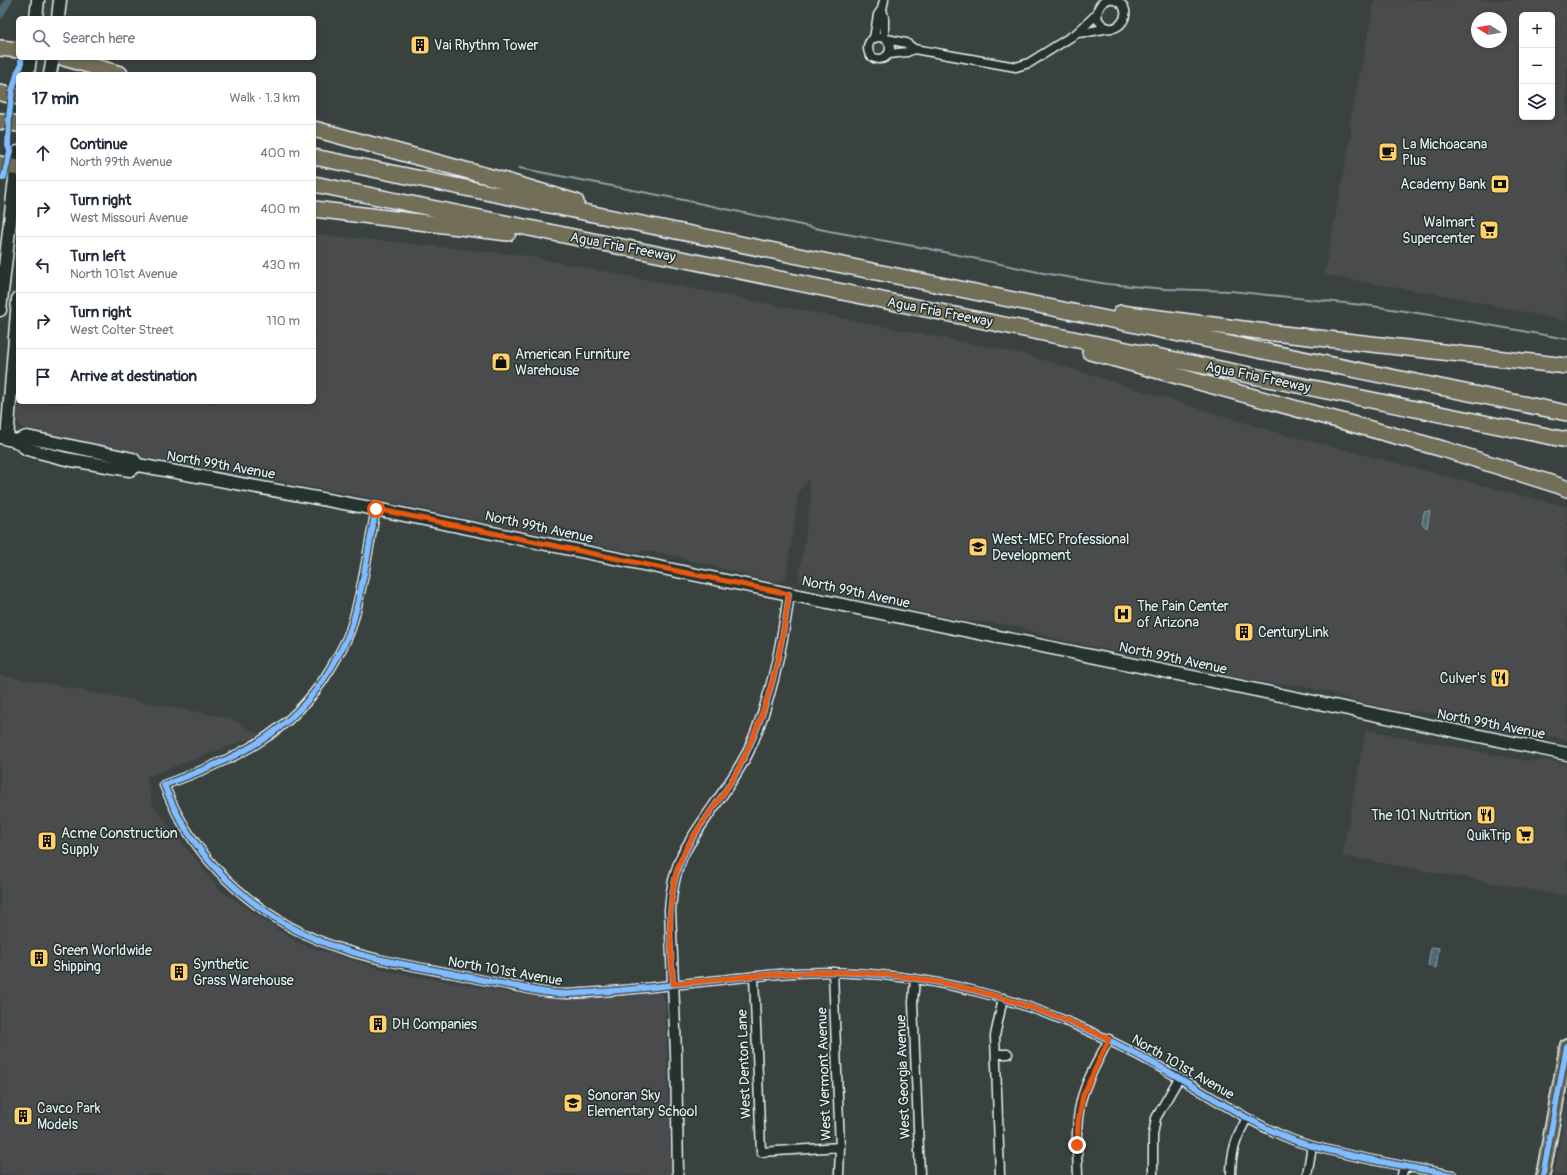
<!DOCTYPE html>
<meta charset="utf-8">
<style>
:root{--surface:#fff;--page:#f2f2f3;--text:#1f2937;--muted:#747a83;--line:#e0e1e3}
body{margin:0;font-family:Pangolin,sans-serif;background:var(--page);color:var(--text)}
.controls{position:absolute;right:12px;top:12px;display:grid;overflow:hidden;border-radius:6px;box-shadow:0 2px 6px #0003}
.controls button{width:36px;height:36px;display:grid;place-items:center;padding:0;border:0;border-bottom:1px solid var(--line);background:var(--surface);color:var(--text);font:20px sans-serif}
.compass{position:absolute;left:1471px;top:12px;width:36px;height:36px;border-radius:50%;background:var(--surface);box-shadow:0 2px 6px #0003;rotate:281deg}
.stop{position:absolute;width:12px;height:12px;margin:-9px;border:3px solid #ea580c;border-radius:50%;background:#fff}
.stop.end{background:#ea580c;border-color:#fff;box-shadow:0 1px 4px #0008}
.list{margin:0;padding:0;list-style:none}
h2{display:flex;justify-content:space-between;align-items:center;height:52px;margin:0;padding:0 16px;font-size:17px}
h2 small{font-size:13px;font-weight:400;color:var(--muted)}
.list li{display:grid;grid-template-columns:26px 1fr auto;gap:12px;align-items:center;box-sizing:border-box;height:56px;padding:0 16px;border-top:1px solid var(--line)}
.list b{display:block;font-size:15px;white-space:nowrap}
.list p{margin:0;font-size:13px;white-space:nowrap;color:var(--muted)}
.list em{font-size:13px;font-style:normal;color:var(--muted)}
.icon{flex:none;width:22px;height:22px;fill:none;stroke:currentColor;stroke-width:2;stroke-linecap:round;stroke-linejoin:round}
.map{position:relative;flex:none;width:1567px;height:1175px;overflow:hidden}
.search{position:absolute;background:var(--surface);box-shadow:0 2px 6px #0003;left:16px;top:16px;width:300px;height:44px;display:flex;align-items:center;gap:10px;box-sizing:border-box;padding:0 14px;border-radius:6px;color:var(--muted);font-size:15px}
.panel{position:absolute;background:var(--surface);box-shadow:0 2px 6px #0003;left:16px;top:72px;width:300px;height:332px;border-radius:6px}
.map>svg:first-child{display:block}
.built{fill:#484c4e;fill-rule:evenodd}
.water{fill:#4e6b74;stroke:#8ca1a9}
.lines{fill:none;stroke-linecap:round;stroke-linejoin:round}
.stream{stroke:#8ca1a9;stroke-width:2}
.canal{stroke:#4e6b74;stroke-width:7}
.minor-casing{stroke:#e8f1f8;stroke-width:11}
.tertiary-casing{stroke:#e8f1f8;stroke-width:13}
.secondary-casing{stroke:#e8f1f8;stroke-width:15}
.primary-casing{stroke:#e8f1f8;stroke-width:16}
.motorway-casing{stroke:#e8f1f8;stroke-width:18}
.minor{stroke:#26332d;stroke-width:8}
.tertiary{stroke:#26332d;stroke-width:10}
.secondary{stroke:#26332d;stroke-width:12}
.primary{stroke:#726e59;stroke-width:13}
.motorway{stroke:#726e59;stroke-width:15}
.cycleway-casing{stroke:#26332d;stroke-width:8}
.cycleway{stroke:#80bcff;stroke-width:6}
.route{stroke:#ea580c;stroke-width:5}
.labels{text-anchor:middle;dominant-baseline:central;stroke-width:3;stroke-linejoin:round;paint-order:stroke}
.poi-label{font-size:14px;fill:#e8f1f8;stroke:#26332d;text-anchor:start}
.street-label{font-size:14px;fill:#e8f1f8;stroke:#26332d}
</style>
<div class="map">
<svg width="1567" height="1175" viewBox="0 0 1567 1175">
<rect width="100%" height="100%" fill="#3a4240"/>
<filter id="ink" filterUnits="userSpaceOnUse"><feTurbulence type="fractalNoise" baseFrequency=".025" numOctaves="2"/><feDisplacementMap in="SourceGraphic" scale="8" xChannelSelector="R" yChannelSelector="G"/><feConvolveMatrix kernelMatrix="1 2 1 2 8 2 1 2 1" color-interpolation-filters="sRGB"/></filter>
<g filter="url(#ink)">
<!-- built -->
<path class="built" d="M1375,0H1567V321L1448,296L1324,275L1351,135L1350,121ZM1522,15H1552V117H1522ZM1477,18H1501V42H1477Z
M314,234L521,255L1024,354L1279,433L1567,507V740L1542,735L1517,734L1490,729L1464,720L1425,712L1399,711L1358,702L1328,692L1295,685L1272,684L1195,669L1185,662L1176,661L1165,662L1044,636L1021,627L996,623L966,621L842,595L803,583L800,581L799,577L811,498L808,479L799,491L786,577L782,581L775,582L674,556L644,550L637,553L350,494L111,451L75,440L22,428L18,423V402H314Z
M0,675L230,718L260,735L146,777L153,806L220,890L298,943L387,971L535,997L558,999L658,993L662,994L665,1001L671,1175H0Z
M1366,730L1528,761L1549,760L1567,764V896L1342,856Z
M1567,1102V1175H1554L1566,1107Z"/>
<!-- water -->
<path class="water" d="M1430,511L1427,528L1422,524L1424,512Z
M1431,947L1439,948L1436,968L1428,966Z"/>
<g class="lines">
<!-- stream -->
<path class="stream" d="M519,168L679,199L829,231L925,248L1038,272L1107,284L1166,289L1231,291L1372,306L1455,319L1567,339"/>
<!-- canal -->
<path class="canal" d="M0,15L9,0"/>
<!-- minor casing -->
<g class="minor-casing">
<path id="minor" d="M1107,0C1099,4 1096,11 1098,20C1115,44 1140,8 1114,0
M1077,33L1088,32L1109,28
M868 48a11 11 0 1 1 22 0a11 11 0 1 1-22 0Z
M884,37V17L882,9L884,0
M874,38L878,15L882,9
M887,39L906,43L914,49L1016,67L1029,63L1077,33L1097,14
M889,54L907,52L914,49
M376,509C368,549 363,590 351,628C346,643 337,658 329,671C289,737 233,759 164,785C169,796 173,807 179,817C213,879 273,926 339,948C375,960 413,966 450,973C473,978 496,983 519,987C535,991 551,994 568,994C643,991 718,978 793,973C854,970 915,976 975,991C1050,1010 1109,1038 1176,1076C1214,1098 1252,1124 1293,1140C1308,1146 1325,1149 1341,1153C1378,1162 1415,1168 1452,1175
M833,972L840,1147L839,1175
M754,976L761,1152L840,1147
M915,979L913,1002L920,1175
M996,1054H1008
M1000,1175L995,1036L1003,998
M1078,1175C1077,1151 1075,1125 1081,1101C1086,1080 1099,1059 1109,1039
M1153,1175V1135L1156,1118L1179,1078
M1231,1175C1231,1152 1236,1138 1247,1118
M1307,1175L1312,1146
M1402,1175L1404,1166"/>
</g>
<!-- tertiary casing -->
<g class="tertiary-casing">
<path id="tertiary" d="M678,1175L676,1053L670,910C671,892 675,871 683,854C702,819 730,788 748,752C771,702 782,647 789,594"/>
</g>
<!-- secondary casing -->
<g class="secondary-casing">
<path id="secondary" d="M36,18L38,0
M58,18L60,0
M28,74L30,58
M50,74L53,58
M0,310L18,152
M0,437L16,441L27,449L66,459L130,470L138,465
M7,439L18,299
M16,441L27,437L133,459L138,465L376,509L1567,754"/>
</g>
<!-- primary casing -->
<g class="primary-casing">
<path id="primary" d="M1543,1175L1567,1045"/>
</g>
<!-- motorway casing -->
<g class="motorway-casing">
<path id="motorway" d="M0,48L18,50
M64,58L120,74
M0,93L18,97
M0,121L18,124
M314,129L502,180L576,202
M314,157L1567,413
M0,164L18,168
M314,184L1567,440
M314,209L508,233
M1121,313L1274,333L1567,366
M1090,352L1443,449L1560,486L1567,489"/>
</g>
<!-- minor -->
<use href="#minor" class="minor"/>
<!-- tertiary -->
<use href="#tertiary" class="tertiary"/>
<!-- secondary -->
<use href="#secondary" class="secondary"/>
<!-- primary -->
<use href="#primary" class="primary"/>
<!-- motorway -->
<use href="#motorway" class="motorway"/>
<!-- cycleway casing -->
<g class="cycleway-casing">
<path id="cycleway" d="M1,178L4,177L10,151L8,146L9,117L12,92L18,71L21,66V58
M376,509C368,549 363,590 351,628C346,643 337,658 329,671C289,737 233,759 164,785C169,796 173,807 179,817C213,879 273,926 339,948C375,960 413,966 450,973C473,978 496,983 519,987C535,991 551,994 568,994C643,991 718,978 793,973C854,970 915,976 975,991C1050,1010 1109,1038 1176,1076C1214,1098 1252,1124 1293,1140C1308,1146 1325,1149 1341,1153C1378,1162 1415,1168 1452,1175
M673,984C671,949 666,911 676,876C687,837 718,805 738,770C768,716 781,654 789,594
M1543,1175L1567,1045"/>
</g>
<!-- cycleway -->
<use href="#cycleway" class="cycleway"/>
</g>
</g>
<g class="lines" filter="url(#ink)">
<!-- route -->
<path class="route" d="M376,509L789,594C780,661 766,721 732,780C715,809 689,835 678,867C666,905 671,945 673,984C726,979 779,972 832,972C929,972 1023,999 1109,1039L1083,1095L1078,1122L1077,1145"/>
</g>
<!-- icons -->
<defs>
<g id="building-square" transform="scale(1)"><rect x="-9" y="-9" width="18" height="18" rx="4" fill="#ffd166" stroke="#26332d"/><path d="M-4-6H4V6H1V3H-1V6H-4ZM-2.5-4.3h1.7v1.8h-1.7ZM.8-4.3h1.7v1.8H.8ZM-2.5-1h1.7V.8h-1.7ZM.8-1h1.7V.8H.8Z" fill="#111"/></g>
<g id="cafe-square" transform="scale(1)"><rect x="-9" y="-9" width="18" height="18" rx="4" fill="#ffd166" stroke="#26332d"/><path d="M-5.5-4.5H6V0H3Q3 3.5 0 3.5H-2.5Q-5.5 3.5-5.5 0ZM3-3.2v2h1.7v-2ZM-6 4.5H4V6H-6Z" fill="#111"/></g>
<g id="bank-square" transform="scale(1)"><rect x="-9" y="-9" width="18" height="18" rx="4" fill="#ffd166" stroke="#26332d"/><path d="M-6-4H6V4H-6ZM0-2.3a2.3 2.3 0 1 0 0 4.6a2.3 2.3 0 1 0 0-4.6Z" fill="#111"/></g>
<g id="supermarket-square" transform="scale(1)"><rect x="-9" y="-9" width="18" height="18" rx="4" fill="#ffd166" stroke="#26332d"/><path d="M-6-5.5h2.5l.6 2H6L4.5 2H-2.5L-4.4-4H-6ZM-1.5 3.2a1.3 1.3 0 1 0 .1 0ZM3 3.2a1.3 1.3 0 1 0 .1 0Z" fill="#111"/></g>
<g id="shop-square" transform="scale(1)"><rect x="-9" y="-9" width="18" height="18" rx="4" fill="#ffd166" stroke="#26332d"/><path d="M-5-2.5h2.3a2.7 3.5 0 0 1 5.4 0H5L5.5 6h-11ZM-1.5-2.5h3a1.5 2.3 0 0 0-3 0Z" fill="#111"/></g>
<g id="university-square" transform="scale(1)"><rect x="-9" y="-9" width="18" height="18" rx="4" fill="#ffd166" stroke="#26332d"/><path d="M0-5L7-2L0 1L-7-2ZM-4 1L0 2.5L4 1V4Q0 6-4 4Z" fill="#111"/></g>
<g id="hospital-square" transform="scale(1)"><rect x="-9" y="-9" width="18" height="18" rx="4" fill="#ffd166" stroke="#26332d"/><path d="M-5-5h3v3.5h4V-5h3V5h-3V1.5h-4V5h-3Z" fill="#111"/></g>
<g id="restaurant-square" transform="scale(1)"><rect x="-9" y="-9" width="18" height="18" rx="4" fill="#ffd166" stroke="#26332d"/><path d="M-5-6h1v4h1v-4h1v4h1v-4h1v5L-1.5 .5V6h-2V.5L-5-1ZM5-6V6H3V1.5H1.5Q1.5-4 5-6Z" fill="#111"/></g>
<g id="school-square" transform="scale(1)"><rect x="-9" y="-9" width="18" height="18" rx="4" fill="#ffd166" stroke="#26332d"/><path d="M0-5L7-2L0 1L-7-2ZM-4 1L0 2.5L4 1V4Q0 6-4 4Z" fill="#111"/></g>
</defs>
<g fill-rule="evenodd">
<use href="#building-square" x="420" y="45"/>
<use href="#cafe-square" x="1388" y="152"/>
<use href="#bank-square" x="1500" y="184"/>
<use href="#supermarket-square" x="1489" y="230"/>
<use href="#shop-square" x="501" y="362"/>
<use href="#university-square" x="978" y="547"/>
<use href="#hospital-square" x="1123" y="614"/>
<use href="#building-square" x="1244" y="632"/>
<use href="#restaurant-square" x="1500" y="678"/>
<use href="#restaurant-square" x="1486" y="815"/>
<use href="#supermarket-square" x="1525" y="835"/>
<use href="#building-square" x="47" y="841"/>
<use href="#building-square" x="39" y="958"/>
<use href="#building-square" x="179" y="972"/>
<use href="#building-square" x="378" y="1024"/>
<use href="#school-square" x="573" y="1103"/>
<use href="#building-square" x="23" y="1116"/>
</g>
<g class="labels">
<!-- poi labels -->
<g class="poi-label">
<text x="434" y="45">Vai Rhythm Tower</text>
<text x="1402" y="144">La Michoacana<tspan x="1402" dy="16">Plus</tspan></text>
<text x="1486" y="184" text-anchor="end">Academy Bank</text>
<text x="1475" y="222" text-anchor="end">Walmart<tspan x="1475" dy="16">Supercenter</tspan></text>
<text x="515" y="354">American Furniture<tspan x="515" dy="16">Warehouse</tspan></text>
<text x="992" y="539">West-MEC Professional<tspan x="992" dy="16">Development</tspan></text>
<text x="1137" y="606">The Pain Center<tspan x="1137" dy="16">of Arizona</tspan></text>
<text x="1258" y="632">CenturyLink</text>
<text x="1486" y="678" text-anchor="end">Culver's</text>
<text x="1472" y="815" text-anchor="end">The 101 Nutrition</text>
<text x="61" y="833">Acme Construction<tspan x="61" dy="16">Supply</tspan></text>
<text x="1511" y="835" text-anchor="end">QuikTrip</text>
<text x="53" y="950">Green Worldwide<tspan x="53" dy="16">Shipping</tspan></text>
<text x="193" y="964">Synthetic<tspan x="193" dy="16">Grass Warehouse</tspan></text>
<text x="392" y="1024">DH Companies</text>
<text x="587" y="1095">Sonoran Sky<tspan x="587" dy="16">Elementary School</tspan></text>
<text x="37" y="1108">Cavco Park<tspan x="37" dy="16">Models</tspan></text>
</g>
<!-- street labels -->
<g class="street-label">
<text transform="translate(623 247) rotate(11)">Agua Fria Freeway</text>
<text transform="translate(940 312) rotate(11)">Agua Fria Freeway</text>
<text transform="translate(1258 377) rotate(12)">Agua Fria Freeway</text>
<text transform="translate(221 465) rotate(10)">North 99th Avenue</text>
<text transform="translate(539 527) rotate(12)">North 99th Avenue</text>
<text transform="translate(856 592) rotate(12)">North 99th Avenue</text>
<text transform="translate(1173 658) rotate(12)">North 99th Avenue</text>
<text transform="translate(1491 724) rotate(11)">North 99th Avenue</text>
<text transform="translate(505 971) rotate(10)">North 101st Avenue</text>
<text transform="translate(744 1064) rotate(-92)">West Denton Lane</text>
<text transform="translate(1183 1067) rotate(30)">North 101st Avenue</text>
<text transform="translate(824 1074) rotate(-92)">West Vermont Avenue</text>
<text transform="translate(903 1077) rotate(-92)">West Georgia Avenue</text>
</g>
</g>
</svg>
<div class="controls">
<button>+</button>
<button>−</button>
<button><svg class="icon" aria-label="layers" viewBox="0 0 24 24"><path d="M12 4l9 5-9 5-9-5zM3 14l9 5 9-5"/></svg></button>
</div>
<svg class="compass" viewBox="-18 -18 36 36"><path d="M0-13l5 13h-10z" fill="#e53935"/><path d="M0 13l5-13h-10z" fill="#747a83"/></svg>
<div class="stop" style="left:376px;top:509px"></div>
<div class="stop end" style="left:1077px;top:1145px"></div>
<div class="search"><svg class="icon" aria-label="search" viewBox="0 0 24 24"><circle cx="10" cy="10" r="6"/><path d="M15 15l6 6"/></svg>Search here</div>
<section class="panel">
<h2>17 min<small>Walk · 1.3 km</small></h2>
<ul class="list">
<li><svg class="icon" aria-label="ahead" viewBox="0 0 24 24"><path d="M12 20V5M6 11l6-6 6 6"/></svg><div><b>Continue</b><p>North 99th Avenue</p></div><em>400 m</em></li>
<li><svg class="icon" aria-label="right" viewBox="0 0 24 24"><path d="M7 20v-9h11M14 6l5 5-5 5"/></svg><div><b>Turn right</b><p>West Missouri Avenue</p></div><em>400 m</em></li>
<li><svg class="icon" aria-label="left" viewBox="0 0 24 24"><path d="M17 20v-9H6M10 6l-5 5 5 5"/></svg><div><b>Turn left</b><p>North 101st Avenue</p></div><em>430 m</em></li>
<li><svg class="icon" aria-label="right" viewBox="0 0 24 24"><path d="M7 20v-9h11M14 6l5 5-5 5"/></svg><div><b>Turn right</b><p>West Colter Street</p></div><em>110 m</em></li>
<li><svg class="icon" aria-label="arrive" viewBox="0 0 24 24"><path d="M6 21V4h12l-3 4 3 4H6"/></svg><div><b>Arrive at destination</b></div></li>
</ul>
</section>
</div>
